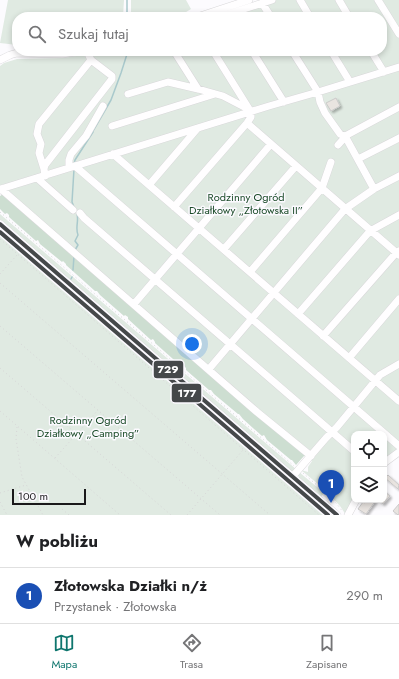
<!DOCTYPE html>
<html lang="pl">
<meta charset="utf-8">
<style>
:root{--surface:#fff;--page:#f6f6f6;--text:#202124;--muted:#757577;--line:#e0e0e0;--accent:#0f766e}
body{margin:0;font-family:Jost,sans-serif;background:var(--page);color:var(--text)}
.controls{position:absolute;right:12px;bottom:12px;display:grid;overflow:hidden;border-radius:8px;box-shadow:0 2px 6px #0003}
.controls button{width:36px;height:36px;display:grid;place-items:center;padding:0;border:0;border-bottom:1px solid var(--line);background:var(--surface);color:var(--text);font:20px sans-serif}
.scale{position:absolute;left:12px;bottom:10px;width:74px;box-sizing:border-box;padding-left:4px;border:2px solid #1a191b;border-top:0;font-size:11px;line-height:14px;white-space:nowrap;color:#1a191b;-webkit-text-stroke:3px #fcfaff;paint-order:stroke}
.you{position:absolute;left:192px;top:344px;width:14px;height:14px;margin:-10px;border:3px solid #fff;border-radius:50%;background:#1a73e8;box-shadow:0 0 0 6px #1a73e833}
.badge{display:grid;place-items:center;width:26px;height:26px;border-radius:50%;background:var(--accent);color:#fff;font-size:13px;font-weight:700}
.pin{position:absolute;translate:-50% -33px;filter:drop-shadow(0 1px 2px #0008)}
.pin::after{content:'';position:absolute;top:21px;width:14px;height:12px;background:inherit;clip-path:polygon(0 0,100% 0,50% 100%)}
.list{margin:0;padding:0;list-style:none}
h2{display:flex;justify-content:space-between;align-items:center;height:52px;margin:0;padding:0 16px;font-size:17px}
h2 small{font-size:13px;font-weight:400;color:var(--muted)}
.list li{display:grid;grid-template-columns:26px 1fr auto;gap:12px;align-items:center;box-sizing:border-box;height:56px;padding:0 16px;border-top:1px solid var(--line)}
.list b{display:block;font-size:15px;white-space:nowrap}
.list p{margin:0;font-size:13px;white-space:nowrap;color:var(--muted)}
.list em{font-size:13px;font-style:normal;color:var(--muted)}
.icon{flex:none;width:22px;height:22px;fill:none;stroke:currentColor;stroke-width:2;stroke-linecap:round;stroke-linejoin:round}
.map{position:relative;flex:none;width:399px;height:515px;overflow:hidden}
.search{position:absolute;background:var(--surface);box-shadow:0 2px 6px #0003;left:12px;right:12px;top:12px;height:44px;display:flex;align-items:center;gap:10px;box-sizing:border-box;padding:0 14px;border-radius:16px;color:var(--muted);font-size:15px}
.sheet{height:108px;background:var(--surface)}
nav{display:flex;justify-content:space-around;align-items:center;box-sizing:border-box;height:56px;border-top:1px solid var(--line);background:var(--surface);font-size:11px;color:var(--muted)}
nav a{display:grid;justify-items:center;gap:2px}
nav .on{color:var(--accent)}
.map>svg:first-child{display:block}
.green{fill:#e0eae2}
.forest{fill:#cdded1}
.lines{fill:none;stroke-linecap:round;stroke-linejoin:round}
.stream{stroke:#a9c9cc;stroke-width:1.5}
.building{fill:#e9e4e0;stroke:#cbcaca;filter:url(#shadow)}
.minor-casing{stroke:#d9d8da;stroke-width:8}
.path{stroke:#d7d6d7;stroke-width:1;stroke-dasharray:1 3;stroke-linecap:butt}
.minor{stroke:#fffeff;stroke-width:7}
.bus-1-casing{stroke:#fcfaff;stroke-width:7}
.bus-2-casing{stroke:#fcfaff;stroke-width:7}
.bus-1{stroke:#45484a;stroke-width:4}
.bus-2{stroke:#45484a;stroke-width:4}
.labels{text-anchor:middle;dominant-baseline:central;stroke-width:3;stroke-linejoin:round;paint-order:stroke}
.park-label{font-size:11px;fill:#1a4b28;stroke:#fcfaff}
.line-badge{stroke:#fcfaff;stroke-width:1.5}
.badge-label{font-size:11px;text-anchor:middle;font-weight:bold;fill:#fff}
</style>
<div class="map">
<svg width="399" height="515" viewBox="0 0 399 515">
<defs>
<filter id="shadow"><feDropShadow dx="2" dy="2" stdDeviation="1" flood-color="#0004"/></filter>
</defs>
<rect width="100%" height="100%" fill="#fcfbfe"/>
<!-- green -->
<path class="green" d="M8,0H124L123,17H17V45L0,43Z
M131,0H186L191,9L178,17H131Z
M264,0H399V450L384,460V434H354V497L346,515L340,506L322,487V486L320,484H318L301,470L308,472V467L312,461L0,192V66L4,63L17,59L63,58L83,55L89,59L94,52L98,51H382V17H212Z
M0,214L297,470L294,472L291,471L0,221Z
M0,232L328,515H0Z
M299,472L323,492V494L321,497L299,478L298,475Z"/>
<!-- forest -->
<path class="forest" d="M3,194L308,457L307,458L304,456L296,465L292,460H291L267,440L264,435L262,436L243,419L239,414H238L214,394L211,390H209L186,370V368L184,366L182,367L155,343V342L153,339L151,340L128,319V317L125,315L124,316L100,295L97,291H95L66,265V264L63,261L62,262L40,244L38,240L36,241L9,217V215L7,213L5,214L0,209V196Z"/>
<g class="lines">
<!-- stream -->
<path class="stream" d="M127,0V17
M93,131L111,100L121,73L128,51
M74,164L75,160L93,132
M74,207L72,202L74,169
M75,250L78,245L75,241L78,235C75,228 79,221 77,214
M73,270L74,256
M71,279L72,277"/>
</g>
<!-- building -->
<path class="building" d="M336,98L340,106L331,111L326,103Z
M388,475L399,485L398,489L385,478Z
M384,491L390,496L383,504L378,500H384Z
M367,500H376L366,514L358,509L363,502L365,503Z
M399,504V515H398L393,511Z"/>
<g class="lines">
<!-- minor casing -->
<g class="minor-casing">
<path id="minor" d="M300,0L310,17
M339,0L349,17
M378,0L399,34
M262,3L271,17
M197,17L249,0
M219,17L272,0
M87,51L91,60
M174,51L198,89
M252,51L284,102
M292,51L318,92L320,102L325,113L340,134L345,136L374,189
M331,51L350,82
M371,51L384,72
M0,60L10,55L17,53L62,54L82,51
M128,94L168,82L198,89L223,96L248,109
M247,123L399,255
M112,126L215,94
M338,145L347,135L399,107
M113,154L399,401
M358,159L399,138
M75,166L399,446
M69,167V160L71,154L86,136L103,106
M44,169L39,153L41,144L37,134L39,124L91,60L112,76V79L45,165L44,169L45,176
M37,178L73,210
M149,185L197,129
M1,189L257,412L311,456
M0,190L4,188L269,106L318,92L399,67
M174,207L247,123L251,117V112L213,51
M80,213L84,218L354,451
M0,224L337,515
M224,249L296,166
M250,272L322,188L331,162
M134,304L271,144
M298,314L370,231L399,215
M323,336L396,253L399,251
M349,358L399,299
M209,369L345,209L374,189L399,176
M384,463L399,452
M293,476L326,438L337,427L380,375L399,364
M348,515L356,500"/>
</g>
<!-- path -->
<path class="path" d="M0,212L294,466
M0,239L319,515
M0,274L17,255
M0,283L270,515
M0,326L220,515
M0,368L171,515
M0,411L120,515
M17,427L16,439L22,477L43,515
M55,458L98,410
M303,473C315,484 334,498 342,511
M0,493L26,485
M0,502L7,515
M62,509L69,515
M187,515L243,450"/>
<!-- minor -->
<use href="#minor" class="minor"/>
<!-- bus-1 casing -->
<g class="bus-1-casing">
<path id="bus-1" d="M0,224L337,515"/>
</g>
<!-- bus-2 casing -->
<g class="bus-2-casing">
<path id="bus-2" d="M0,232L328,515"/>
</g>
<!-- bus-1 -->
<use href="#bus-1" class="bus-1"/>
<!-- bus-2 -->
<use href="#bus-2" class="bus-2"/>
</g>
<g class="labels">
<!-- park labels -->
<g class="park-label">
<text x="246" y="197">Rodzinny Ogród<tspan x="246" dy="13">Działkowy „Złotowska II”</tspan></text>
<text x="88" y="420">Rodzinny Ogród<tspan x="88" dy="13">Działkowy „Camping”</tspan></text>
</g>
</g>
<g class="line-badge">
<rect x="153" y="360" width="31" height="19" rx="4" fill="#45484a"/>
<rect x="171" y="383" width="31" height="20" rx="4" fill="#45484a"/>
</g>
<g class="badge-label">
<text x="168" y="373">729</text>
<text x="187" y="397">177</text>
</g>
</svg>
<div class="controls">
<button><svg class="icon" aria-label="locate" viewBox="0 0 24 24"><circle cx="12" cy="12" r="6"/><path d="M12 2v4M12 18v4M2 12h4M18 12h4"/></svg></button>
<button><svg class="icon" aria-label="layers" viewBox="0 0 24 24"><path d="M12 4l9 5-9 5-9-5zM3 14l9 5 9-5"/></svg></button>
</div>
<div class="scale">100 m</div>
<div class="you"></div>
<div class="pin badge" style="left:331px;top:503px;background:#1a4fb4">1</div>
<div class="search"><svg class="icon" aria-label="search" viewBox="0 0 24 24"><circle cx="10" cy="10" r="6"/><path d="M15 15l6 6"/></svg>Szukaj tutaj</div>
</div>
<section class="sheet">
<h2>W pobliżu<small></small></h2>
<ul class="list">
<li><span class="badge" style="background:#1a4fb4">1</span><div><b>Złotowska Działki n/ż</b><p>Przystanek · Złotowska</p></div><em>290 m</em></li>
</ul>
</section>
<nav>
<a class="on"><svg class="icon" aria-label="map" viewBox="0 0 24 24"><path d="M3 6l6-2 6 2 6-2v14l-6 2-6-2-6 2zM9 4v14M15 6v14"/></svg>Mapa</a>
<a><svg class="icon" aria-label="directions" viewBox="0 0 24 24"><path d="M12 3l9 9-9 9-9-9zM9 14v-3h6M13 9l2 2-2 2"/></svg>Trasa</a>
<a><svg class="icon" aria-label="saved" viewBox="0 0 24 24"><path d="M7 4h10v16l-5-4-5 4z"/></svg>Zapisane</a>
</nav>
